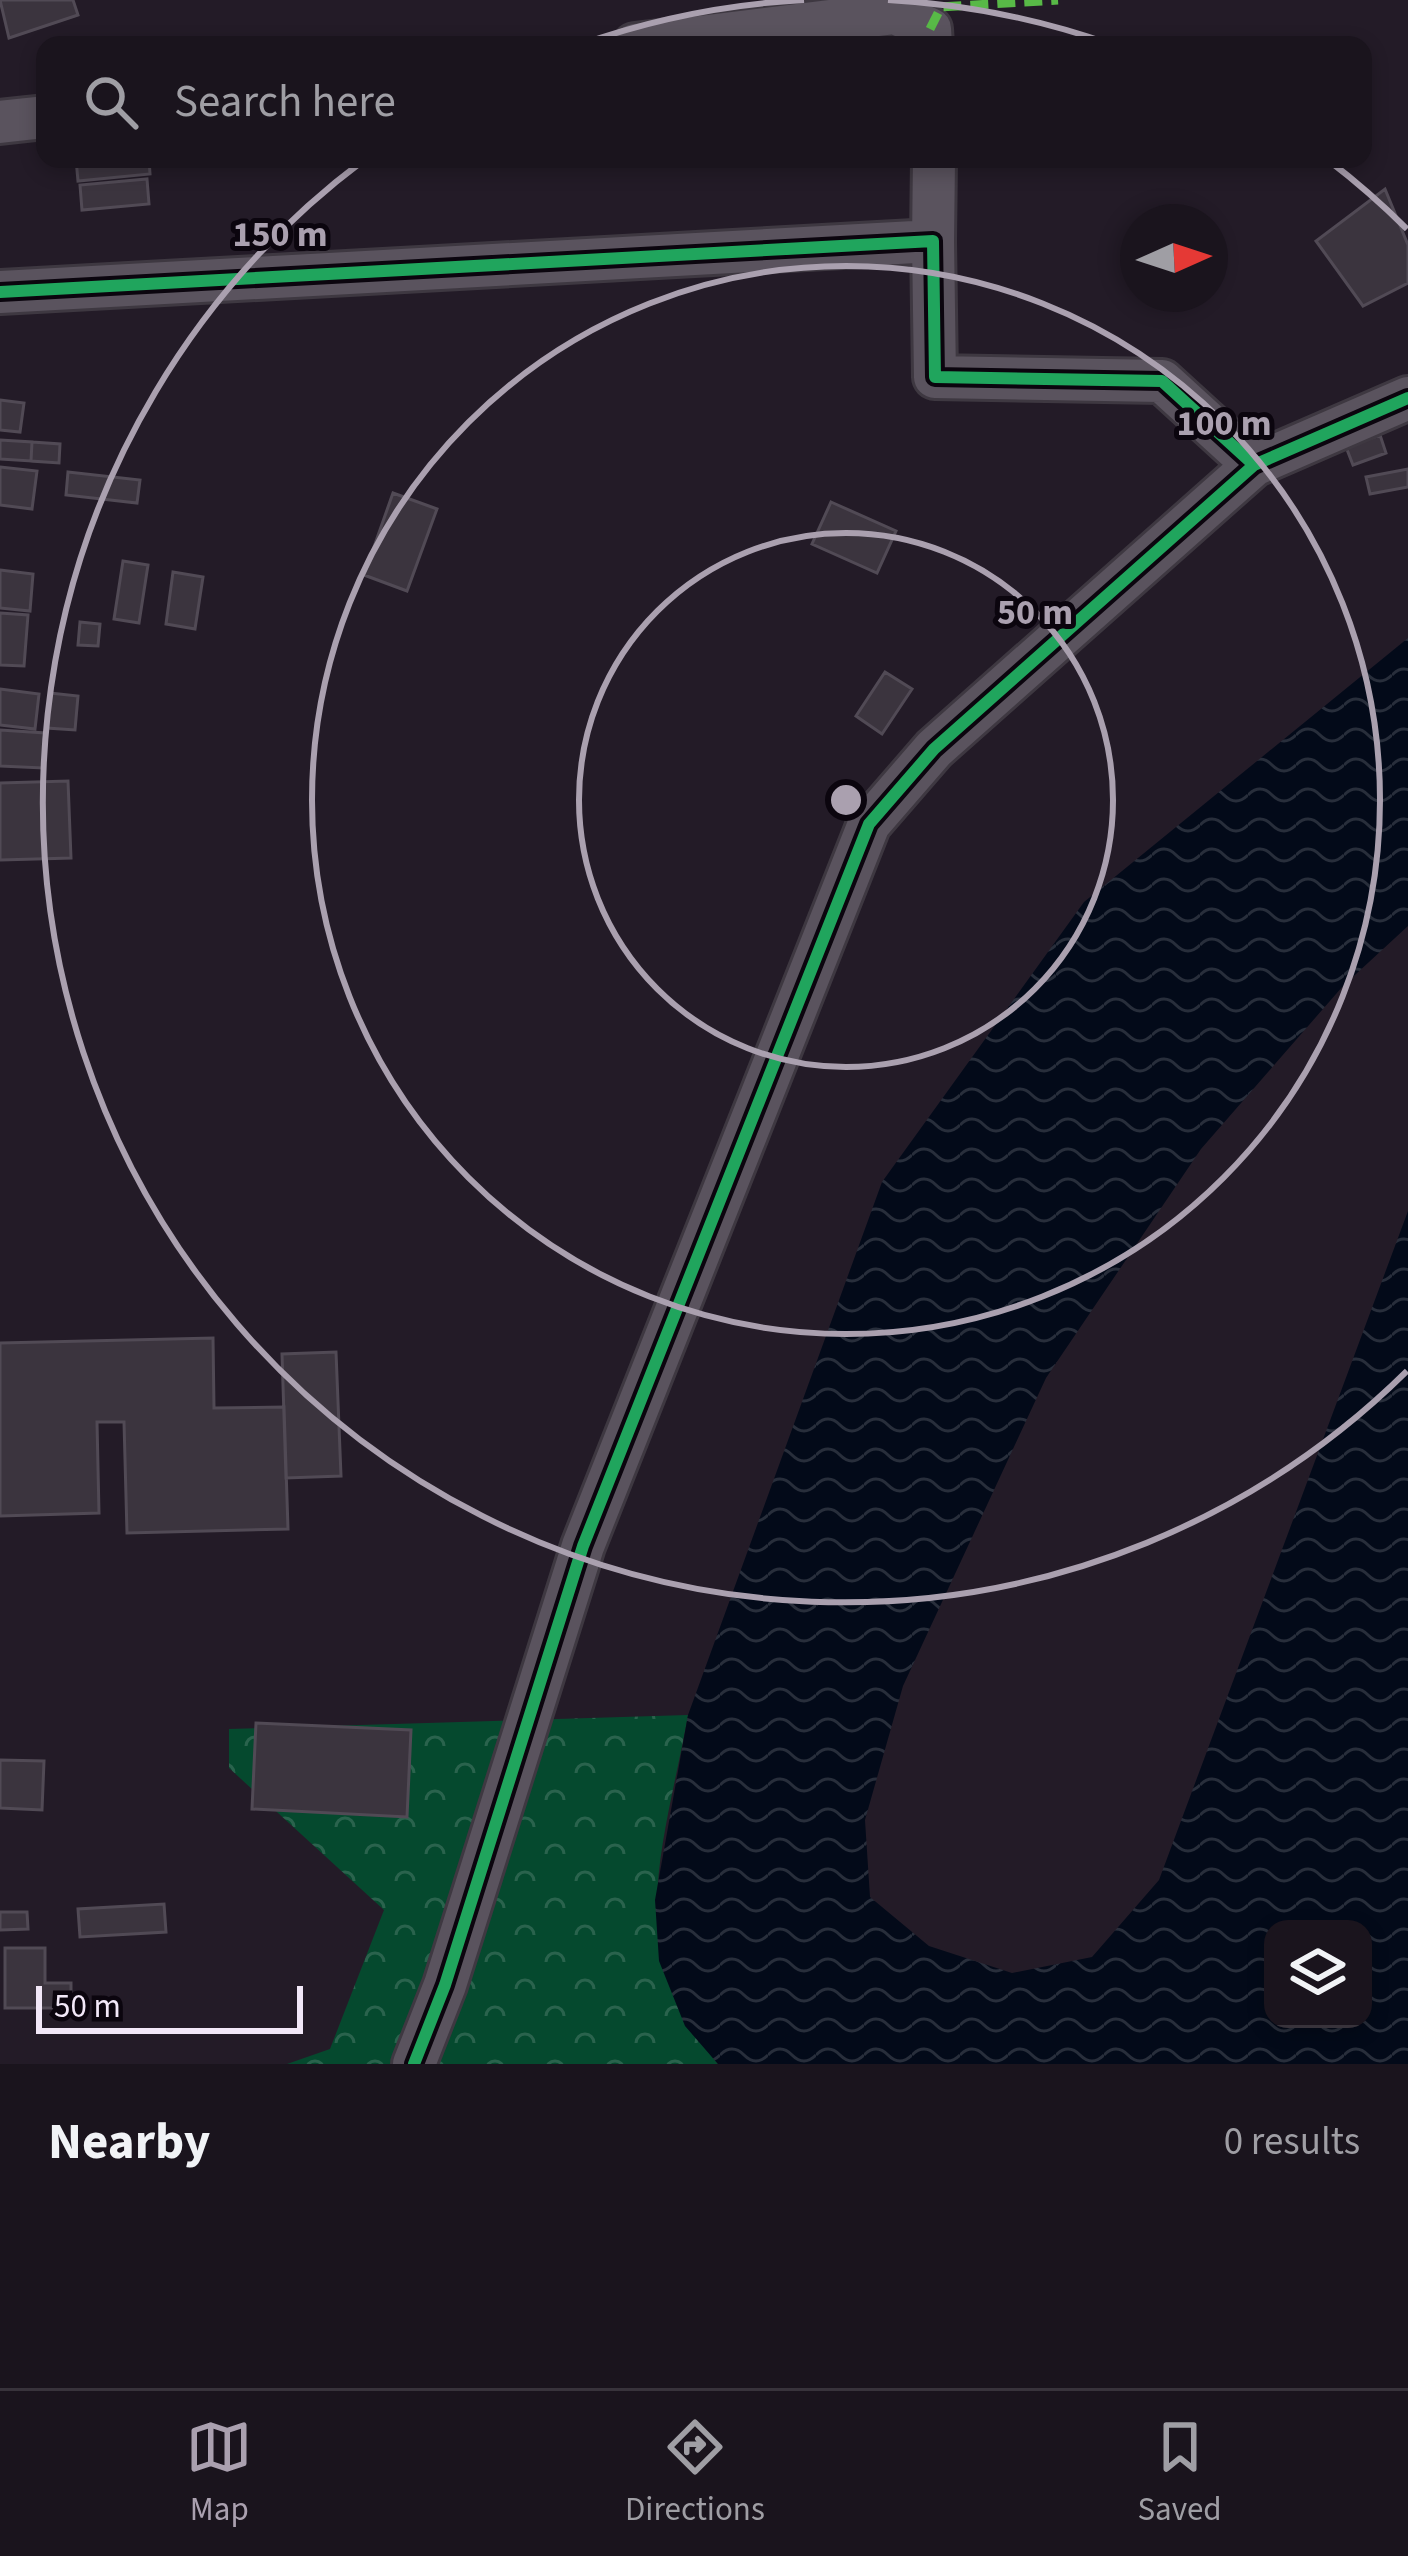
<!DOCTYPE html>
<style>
:root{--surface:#1a141d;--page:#27212a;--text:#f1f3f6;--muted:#9f9ea4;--line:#38333b;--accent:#aaa0af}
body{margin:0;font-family:"Source Sans 3",sans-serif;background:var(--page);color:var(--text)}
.controls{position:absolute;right:36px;bottom:36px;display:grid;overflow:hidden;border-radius:24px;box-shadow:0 6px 18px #0003}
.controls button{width:108px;height:108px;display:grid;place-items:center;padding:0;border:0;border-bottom:3px solid var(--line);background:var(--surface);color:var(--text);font:60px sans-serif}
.compass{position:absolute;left:1120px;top:204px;width:108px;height:108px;border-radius:50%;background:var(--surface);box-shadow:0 6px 18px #0003;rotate:87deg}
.scale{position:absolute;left:36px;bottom:30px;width:267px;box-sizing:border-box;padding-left:12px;border:6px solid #f2e8f8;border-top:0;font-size:33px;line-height:42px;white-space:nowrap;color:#f2e8f8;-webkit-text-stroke:9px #0b050e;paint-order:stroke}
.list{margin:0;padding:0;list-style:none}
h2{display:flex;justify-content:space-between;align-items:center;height:156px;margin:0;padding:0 48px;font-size:51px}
h2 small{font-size:39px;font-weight:400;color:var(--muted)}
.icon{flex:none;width:66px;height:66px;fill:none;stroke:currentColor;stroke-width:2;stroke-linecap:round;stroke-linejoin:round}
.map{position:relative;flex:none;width:1408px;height:2064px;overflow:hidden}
.search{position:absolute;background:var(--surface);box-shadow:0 6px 18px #0003;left:36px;right:36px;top:36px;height:132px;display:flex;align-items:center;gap:30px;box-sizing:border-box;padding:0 42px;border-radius:24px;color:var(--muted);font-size:45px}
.sheet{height:324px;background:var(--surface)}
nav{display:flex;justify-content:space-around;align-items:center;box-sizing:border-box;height:168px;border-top:3px solid var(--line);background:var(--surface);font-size:33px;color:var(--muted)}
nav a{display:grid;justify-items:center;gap:6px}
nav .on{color:var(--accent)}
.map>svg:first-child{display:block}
.forest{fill:url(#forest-crowns)}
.water{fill:url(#water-waves);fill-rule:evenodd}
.building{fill:#3b343e;stroke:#514a55;stroke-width:3}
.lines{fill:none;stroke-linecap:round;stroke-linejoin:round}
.minor-casing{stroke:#3e3841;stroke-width:48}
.minor{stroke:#5a535e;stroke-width:42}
.quiet{stroke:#58b947;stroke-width:9;stroke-dasharray:18 9;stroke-linecap:butt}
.cycleway-casing{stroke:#0b050e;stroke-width:20}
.cycleway{stroke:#20a55d;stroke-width:12}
.ring{fill:none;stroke:#aaa0af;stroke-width:6}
.centre{fill:#aaa0af;stroke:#0b050e;stroke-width:6}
.ring-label{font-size:36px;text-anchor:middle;font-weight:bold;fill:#aaa0af;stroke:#0b050e;stroke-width:10;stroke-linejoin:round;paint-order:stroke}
</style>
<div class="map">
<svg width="1408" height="2064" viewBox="0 0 1408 2064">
<defs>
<pattern id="forest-crowns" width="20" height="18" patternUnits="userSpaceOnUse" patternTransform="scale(3)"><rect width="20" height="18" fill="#05492e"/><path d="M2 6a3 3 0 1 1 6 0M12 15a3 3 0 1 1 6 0" fill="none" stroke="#2a634d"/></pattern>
<pattern id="water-waves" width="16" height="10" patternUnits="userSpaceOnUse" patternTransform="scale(3)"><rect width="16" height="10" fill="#030a19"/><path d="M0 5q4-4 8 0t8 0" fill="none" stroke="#282e3b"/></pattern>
</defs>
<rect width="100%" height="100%" fill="#231b27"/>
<!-- forest -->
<path class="forest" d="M688,1715C664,1849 620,1949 718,2064H287L330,2049L384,1910L229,1768V1729Z"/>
<!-- water -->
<path class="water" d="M1408,638V926L1343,986L1201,1149L1046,1378L903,1686L865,1820L870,1897L929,1946L1012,1973L1092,1957L1159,1880L1408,1211V2064H718L685,2026L659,1961L655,1900L688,1715L882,1182L1084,902ZM1273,1929H1363V2019H1273Z"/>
<!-- building -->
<path class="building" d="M0,0H73L78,15L9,38Z
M76,159H149L150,174L78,181Z
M147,179L149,204L82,210L80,185Z
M1385,189L1408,245V283L1363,306L1316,241Z
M0,400L24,403L20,432L0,430Z
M1380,435L1386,453L1353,465L1346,447Z
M0,440L32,442L31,461L0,459Z
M32,442L60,444L59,463L31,461Z
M0,467L37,471L32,509L0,505Z
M1408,469V487L1370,494L1366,477Z
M68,472L140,480L137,503L66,495Z
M393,493L437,509L407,591L364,575Z
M831,502L896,531L877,573L812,544Z
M123,561L148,565L139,623L114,619Z
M0,570L33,574L30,611L0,608Z
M173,572L203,577L195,629L166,624Z
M0,613L28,615L24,666L0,665Z
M80,622L100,624L98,646L78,645Z
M885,672L912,689L882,734L856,716Z
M0,689L39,694L35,729L0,725Z
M50,693L78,696L75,730L47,728Z
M0,730L45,733L43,768L0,766Z
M68,781L71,858L0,860V783Z
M213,1338L214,1408L284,1407L288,1529L127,1533L124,1422H97L99,1513L0,1516V1343Z
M336,1352L341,1476L286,1478L282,1354Z
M256,1723L411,1730L407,1817L252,1809Z
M0,1760L44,1761L42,1810L0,1808Z
M164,1904L166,1932L80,1937L78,1909Z
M0,1912H27L28,1929L0,1930Z
M5,1948H45V1983H71V2008H5Z"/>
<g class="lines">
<!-- minor casing -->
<g class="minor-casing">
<path id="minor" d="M635,45L895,13L930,29L931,45
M0,122L45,117
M933,241L934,159
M0,292L933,241L935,377L1162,381L1254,465
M414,2064L445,1985L583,1546L869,824L934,749L1254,465L1408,398"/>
</g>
<!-- minor -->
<use href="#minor" class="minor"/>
<!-- quiet -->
<path class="quiet" d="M930,29L941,7L1058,0"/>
<!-- cycleway casing -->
<g class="cycleway-casing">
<path id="cycleway" d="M0,292L933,241L935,377L1162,381L1254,465
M414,2064L445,1985L583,1546L869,824L934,749L1254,465L1408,398"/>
</g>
<!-- cycleway -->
<use href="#cycleway" class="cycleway"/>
</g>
<!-- distance rings -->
<g class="ring">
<circle cx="846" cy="800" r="267"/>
<circle cx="846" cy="800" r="534"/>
<path d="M1407 1371A801 801 0 1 1 364 160M579 45A801 801 0 0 1 804 0M888 0A801 801 0 0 1 1113 45M1328 160A801 801 0 0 1 1407 229"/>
</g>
<circle cx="846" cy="800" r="18" class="centre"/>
<g class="ring-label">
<text x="280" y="246">150 m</text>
<text x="1224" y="435">100 m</text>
<text x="1035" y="624">50 m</text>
</g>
</svg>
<div class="controls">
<button><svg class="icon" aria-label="layers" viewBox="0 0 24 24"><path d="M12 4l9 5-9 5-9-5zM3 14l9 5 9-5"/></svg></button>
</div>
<svg class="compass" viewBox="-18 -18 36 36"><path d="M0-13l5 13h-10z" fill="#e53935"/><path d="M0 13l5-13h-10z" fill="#9f9ea4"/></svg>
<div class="scale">50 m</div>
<div class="search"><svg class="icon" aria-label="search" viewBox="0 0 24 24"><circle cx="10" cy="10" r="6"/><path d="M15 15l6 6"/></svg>Search here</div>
</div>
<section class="sheet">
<h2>Nearby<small>0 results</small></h2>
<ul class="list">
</ul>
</section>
<nav>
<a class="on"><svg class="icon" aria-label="map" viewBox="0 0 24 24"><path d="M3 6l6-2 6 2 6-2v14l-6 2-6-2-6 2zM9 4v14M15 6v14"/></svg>Map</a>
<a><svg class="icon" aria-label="directions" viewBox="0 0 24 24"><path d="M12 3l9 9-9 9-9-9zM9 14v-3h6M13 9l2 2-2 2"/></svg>Directions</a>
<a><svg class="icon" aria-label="saved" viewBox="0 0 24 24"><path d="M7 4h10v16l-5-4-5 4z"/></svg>Saved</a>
</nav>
